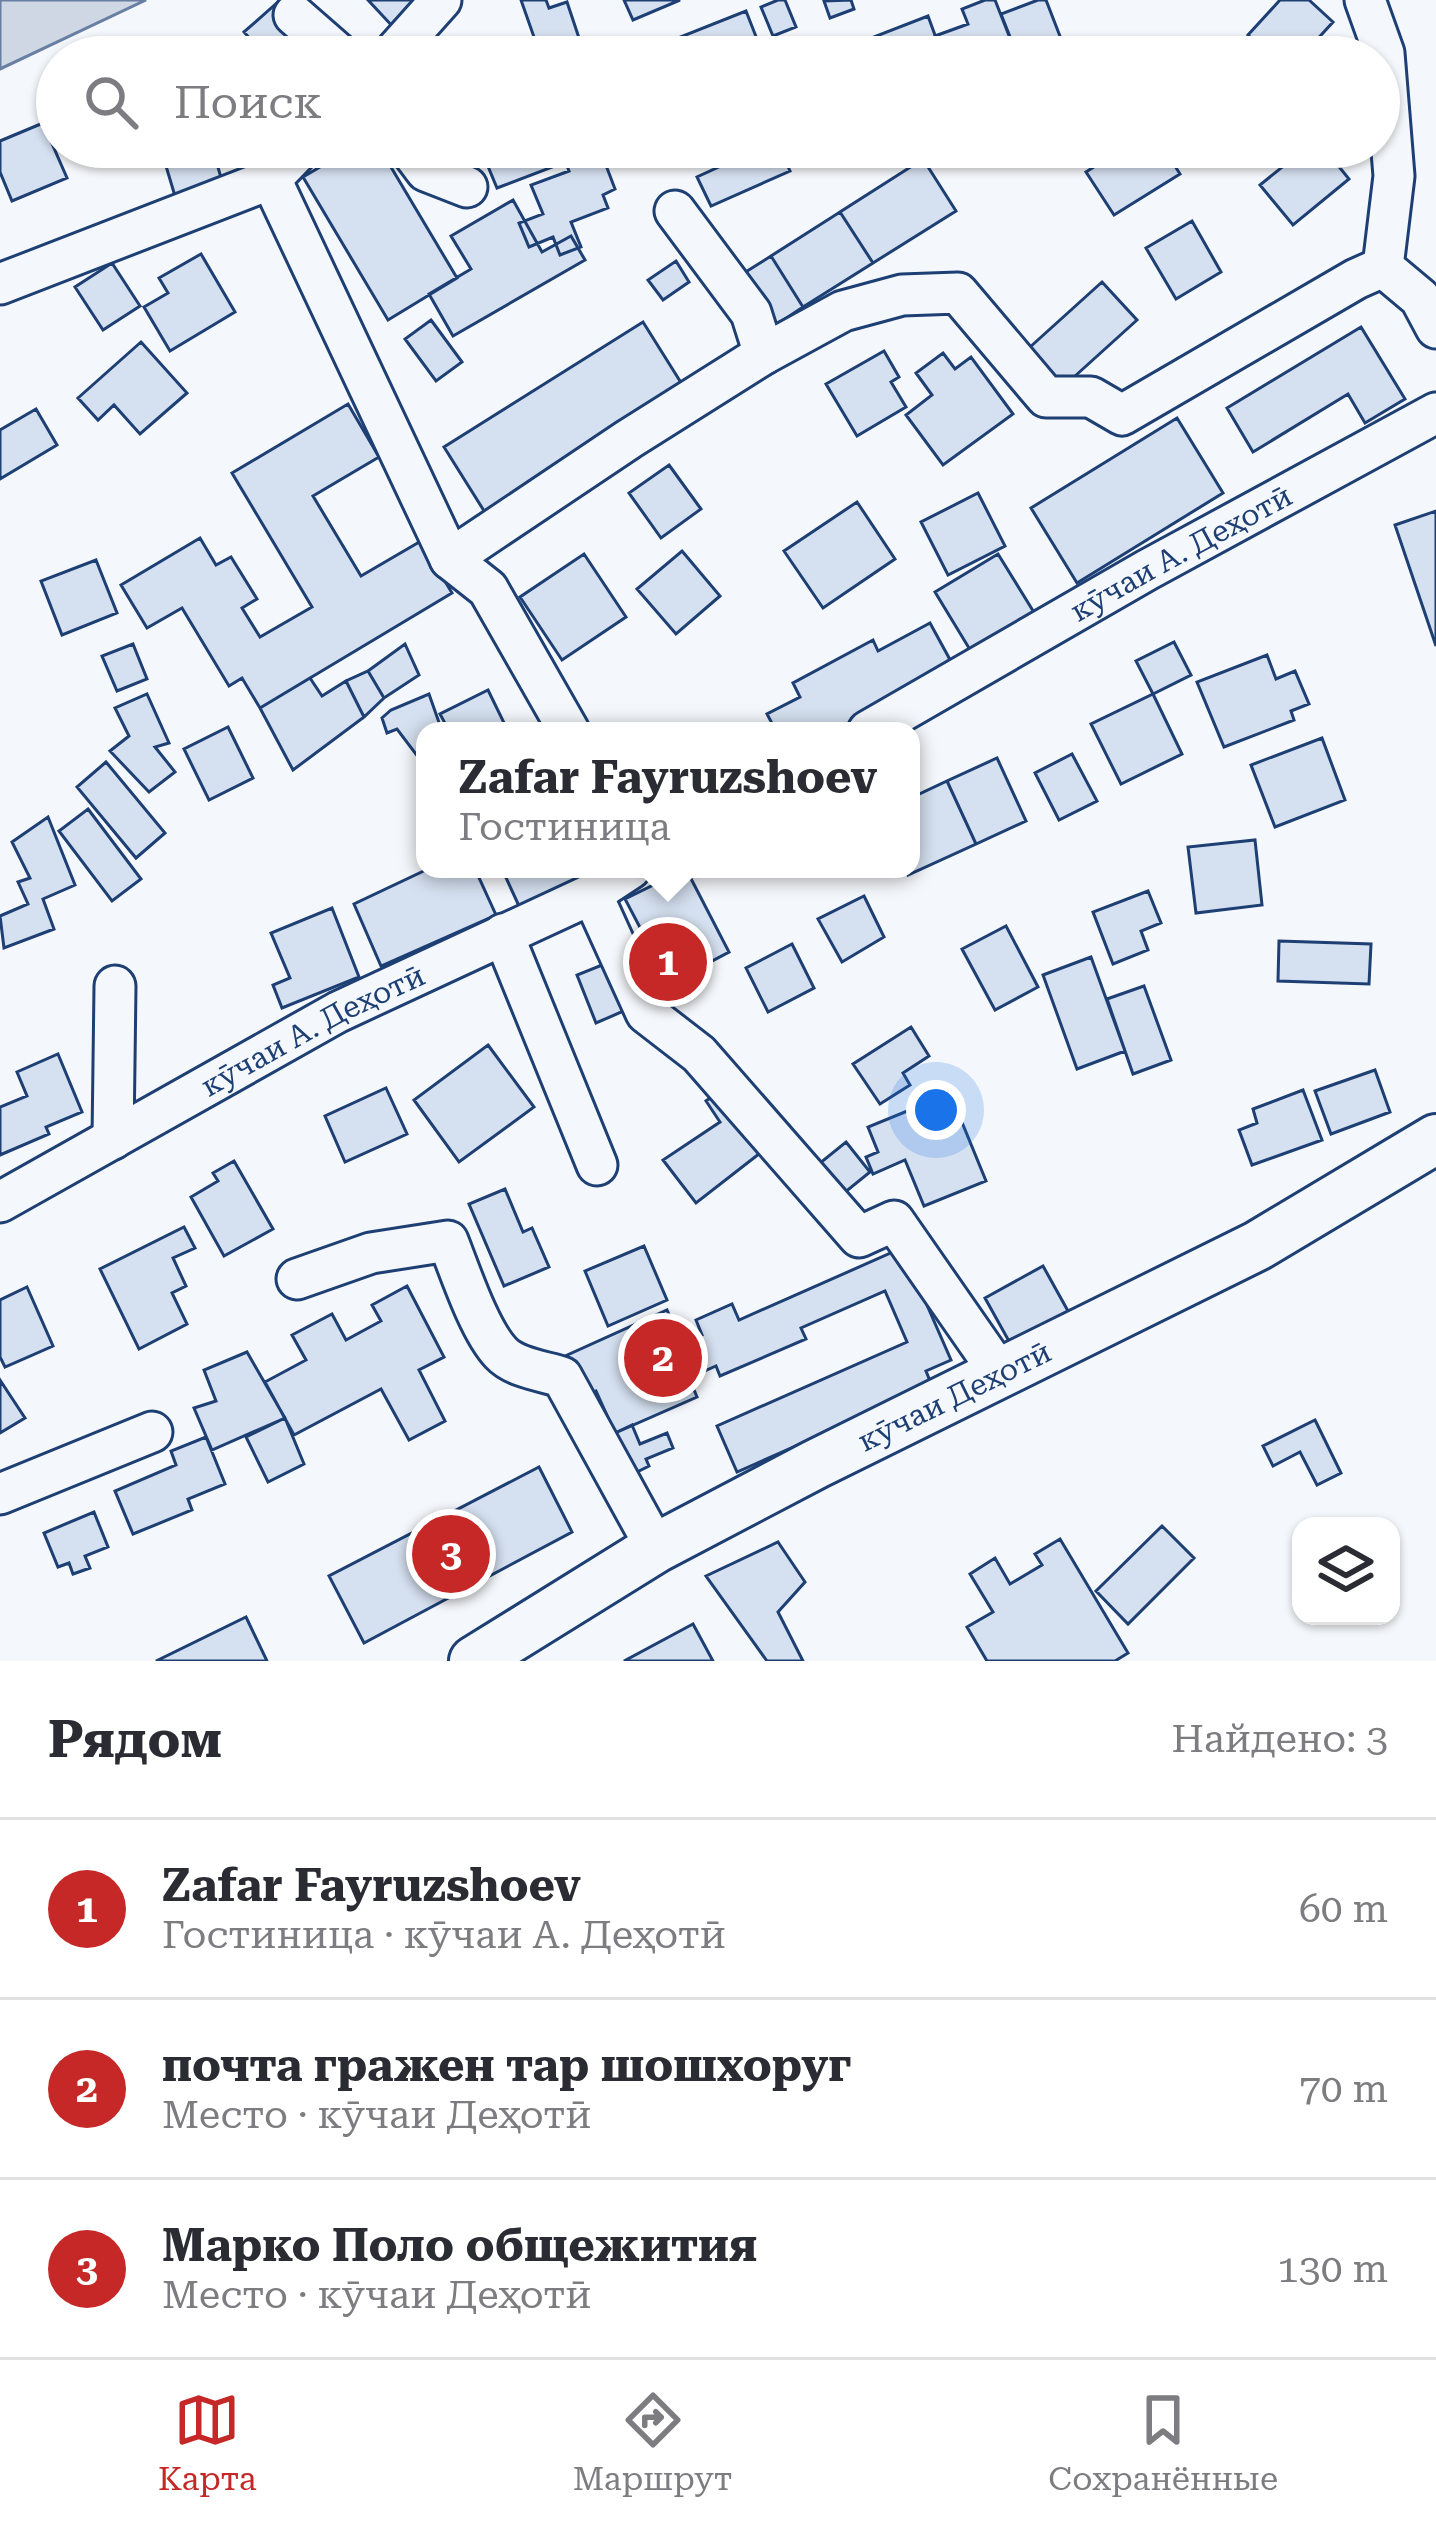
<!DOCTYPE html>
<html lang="ru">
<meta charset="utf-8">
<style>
:root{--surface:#fff;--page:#f2f2f3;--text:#2b2b33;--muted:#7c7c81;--line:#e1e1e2;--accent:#c62828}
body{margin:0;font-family:"Roboto Serif",serif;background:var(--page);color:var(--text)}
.controls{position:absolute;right:36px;bottom:36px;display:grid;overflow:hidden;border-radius:24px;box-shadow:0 3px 9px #0004}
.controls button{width:108px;height:108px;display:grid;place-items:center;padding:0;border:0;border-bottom:3px solid var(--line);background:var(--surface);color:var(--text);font:60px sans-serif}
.you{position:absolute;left:936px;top:1110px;width:42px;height:42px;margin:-30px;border:9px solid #fff;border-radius:50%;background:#1a73e8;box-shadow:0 0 0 18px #1a73e833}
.badge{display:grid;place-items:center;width:78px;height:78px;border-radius:50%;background:var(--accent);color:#fff;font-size:39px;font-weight:700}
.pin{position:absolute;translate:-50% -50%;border:6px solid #fff;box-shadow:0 3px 12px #0006}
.popup{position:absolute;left:416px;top:722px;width:504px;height:156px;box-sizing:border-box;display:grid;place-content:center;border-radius:24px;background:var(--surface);filter:drop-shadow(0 3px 9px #0005);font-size:39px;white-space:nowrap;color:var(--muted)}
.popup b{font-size:45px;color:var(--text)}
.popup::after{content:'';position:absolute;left:50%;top:100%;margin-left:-24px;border:24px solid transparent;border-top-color:var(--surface)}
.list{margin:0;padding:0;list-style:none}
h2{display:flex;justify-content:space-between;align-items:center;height:156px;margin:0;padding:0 48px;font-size:51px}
h2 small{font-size:39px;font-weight:400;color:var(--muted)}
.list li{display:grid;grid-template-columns:78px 1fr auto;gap:36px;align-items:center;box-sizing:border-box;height:180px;padding:0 48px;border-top:3px solid var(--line)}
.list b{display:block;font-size:45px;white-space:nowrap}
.list p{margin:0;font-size:39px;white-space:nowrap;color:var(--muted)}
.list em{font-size:39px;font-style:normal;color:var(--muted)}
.icon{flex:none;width:66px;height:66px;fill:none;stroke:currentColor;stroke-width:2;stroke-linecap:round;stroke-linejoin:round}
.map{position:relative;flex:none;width:1436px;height:1661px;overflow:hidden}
.search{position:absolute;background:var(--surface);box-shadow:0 3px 9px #0004;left:36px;right:36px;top:36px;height:132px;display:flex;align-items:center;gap:30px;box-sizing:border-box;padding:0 42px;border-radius:66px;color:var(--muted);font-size:45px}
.sheet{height:696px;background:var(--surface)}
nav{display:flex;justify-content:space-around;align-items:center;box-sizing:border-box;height:168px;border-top:3px solid var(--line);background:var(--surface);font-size:33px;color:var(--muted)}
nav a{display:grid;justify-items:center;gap:6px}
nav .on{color:var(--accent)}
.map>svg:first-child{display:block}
.water{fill:#cfd7e4;stroke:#687fa3;stroke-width:3}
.building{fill:#d5e0f0;stroke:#1d3f73;stroke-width:3}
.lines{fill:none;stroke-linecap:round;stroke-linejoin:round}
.minor-casing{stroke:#1d3f73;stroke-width:45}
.major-casing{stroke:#1d3f73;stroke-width:54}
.minor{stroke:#f4f7fb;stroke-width:39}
.major{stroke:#f4f7fb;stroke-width:48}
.labels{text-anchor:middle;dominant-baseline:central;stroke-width:9;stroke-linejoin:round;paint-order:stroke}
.street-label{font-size:30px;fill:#1d3f73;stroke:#f4f7fb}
</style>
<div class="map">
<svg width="1436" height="1661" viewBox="0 0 1436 1661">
<rect width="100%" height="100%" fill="#f4f7fb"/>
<!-- water -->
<path class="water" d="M0,0H146L0,69Z"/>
<!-- building -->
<path class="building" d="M368,0H425L394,28Z
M521,0H546L549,8L567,2L584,53L541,57Z
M624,0H680L633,20Z
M778,0H785L796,27L773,36L761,7Z
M851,0L854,9L830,18L824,1Z
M985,0H995L1017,56L943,57L935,36L968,24L962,9Z
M1038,0H1046L1068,57H1018L1001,14Z
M1280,0H1309L1333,22L1301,57H1271L1248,35Z
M278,2L326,57H266L244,32Z
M746,11L764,57H653L650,49Z
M928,16L943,57H878L871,38Z
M43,123L67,178L12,201L0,172V141Z
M195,147H212L225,191L178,206L163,156Z
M354,147H379L457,278L388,320L303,177Z
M480,147H547L555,166L497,188Z
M560,147H599L615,189L603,195L608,208L571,222L581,247L560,255L553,237L529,247L519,223L543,214L531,185L569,171Z
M731,147H779L790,171L711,206L697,177L736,159Z
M1125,147H1163L1180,174L1114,215L1086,172Z
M1307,147H1323L1349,179L1293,225L1260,185Z
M923,159L956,211L873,263L840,212Z
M513,200L542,252L571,236L585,260L453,336L429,294L471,269L451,236Z
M840,212L873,263L803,307L771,256Z
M1192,221L1221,272L1176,299L1146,248Z
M201,254L235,312L170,351L144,307L168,293L159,278Z
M771,256L803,307L776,325L744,273Z
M676,261L689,282L663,300L648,280Z
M112,263L140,306L103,330L75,287Z
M1102,282L1137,320L1064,386L1029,348Z
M431,320L462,362L436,381L405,339Z
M643,322L685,389L486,514L444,447Z
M1361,327L1405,399L1365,423L1348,394L1253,452L1227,408Z
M141,342L187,393L140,434L114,405L98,420L78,398Z
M884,351L899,377L891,382L906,407L857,436L826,384Z
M943,353L955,369L971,357L1013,414L943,465L906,415L932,395L916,373Z
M348,404L379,457L313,496L361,576L421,541L452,593L260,708L242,678L229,686L182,608L147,628L121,585L200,538L216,565L231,557L257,599L242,608L260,637L312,607L232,473Z
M36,409L57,445L0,479V430Z
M1177,418L1223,493L1077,583L1031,508Z
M669,465L701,509L661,538L629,493Z
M978,493L1005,546L948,575L921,522Z
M857,502L895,559L823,608L784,551Z
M1436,511V646L1395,525Z
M682,551L720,596L676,634L637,589Z
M584,554L626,617L562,660L520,597Z
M998,554L1035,614L972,653L935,592Z
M96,560L117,613L62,635L41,581Z
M930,623L954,667L836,731H776L767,714L800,697L793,683L873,640L878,651Z
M1174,642L1191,675L1153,694L1136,661Z
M133,644L147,679L117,691L102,656Z
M405,644L419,675L384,698L368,671Z
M1267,655L1276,679L1295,671L1309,704L1291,711L1294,720L1224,747L1197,682Z
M368,671L384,698L364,717L346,681Z
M310,678L322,696L346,681L364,717L293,770L260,708Z
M488,690L508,731H449L440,714Z
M147,694L169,743L155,747L175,772L149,792L110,751L129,736L115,708Z
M429,694L442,731H425V766L397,729L387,733L382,718L391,710Z
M1153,694L1182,754L1121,784L1091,724Z
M228,727L253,778L209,800L184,749Z
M1322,738L1345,800L1275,827L1251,765Z
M1072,754L1097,801L1059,820L1035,773Z
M997,758L1026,821L976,844L947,781Z
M106,762L165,833L136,858L77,787Z
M947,781L976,844L908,875L905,869H911V798Z
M88,809L141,879L112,901L59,831Z
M48,817L75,885L43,899L54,929L4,948L0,916L28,904L18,882L30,878L12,842Z
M1255,840L1262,905L1196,913L1188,847Z
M428,869H475L496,915L381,966L354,904Z
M502,869H571L576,880L519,906Z
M686,869L729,952L644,997L630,970L655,956L625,899Z
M1148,891L1161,923L1141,931L1148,950L1113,964L1093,912Z
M864,896L884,937L842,962L818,919Z
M332,908L359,977L282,1008L273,985L290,978L271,933Z
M1006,926L1038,987L995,1010L962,949Z
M1279,941L1371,944L1369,984L1278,981Z
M792,944L814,988L768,1012L746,968Z
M1091,957L1125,1051L1077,1069L1043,975Z
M607,963L626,1010L596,1023L577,975Z
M1144,986L1171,1060L1133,1074L1107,999Z
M911,1027L929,1056L903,1073L910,1085L880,1104L853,1064Z
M488,1045L534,1107L459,1162L414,1100Z
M58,1054L82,1112L46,1127L49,1134L0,1155V1107L27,1096L17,1072Z
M1375,1070L1390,1112L1331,1134L1315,1091Z
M727,1086L764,1150L696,1203L663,1160L720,1122L706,1101Z
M386,1088L407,1134L345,1162L325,1116Z
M1303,1090L1322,1140L1252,1165L1239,1130L1257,1123L1253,1109Z
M917,1107L926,1129L959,1115L986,1181L924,1206L905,1160L873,1174L866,1157L878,1152L868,1127Z
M846,1142L870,1172L833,1202L809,1172Z
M234,1161L273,1229L224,1256L191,1197L218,1181L213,1173Z
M505,1189L523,1232L532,1228L549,1267L504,1286L469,1204Z
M184,1227L195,1248L173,1258L186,1286L172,1293L187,1324L139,1349L100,1269Z
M644,1246L667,1300L608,1326L585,1271Z
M902,1248L951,1360L926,1371L932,1386L737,1472L717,1426L907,1342L885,1291L801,1328L806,1339L720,1376L716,1366L689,1378L697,1397L615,1433L596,1391L581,1398L563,1357L667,1310L682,1344L702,1335L696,1320L732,1304L739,1320Z
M1043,1266L1068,1311L1010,1343L985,1298Z
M407,1286L444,1357L419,1370L445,1421L409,1440L381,1389L294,1435L265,1382L306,1360L292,1335L332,1314L346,1340L381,1321L372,1305Z
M27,1287L53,1346L5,1367L0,1357V1300Z
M247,1352L285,1418L212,1450L194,1408L216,1401L204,1370Z
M0,1380L25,1418L0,1433Z
M285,1418L304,1464L268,1482L246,1437Z
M1315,1420L1341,1473L1317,1485L1300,1452L1273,1466L1263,1446Z
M632,1425L640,1444L667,1433L673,1448L646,1459L649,1466L633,1474L615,1433Z
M206,1437L225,1484L188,1499L192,1510L133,1534L115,1491L176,1465L171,1451Z
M539,1467L572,1532L364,1643L329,1576Z
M94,1512L108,1547L85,1556L90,1568L73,1574L69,1563L58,1567L44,1533Z
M1162,1526L1194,1558L1128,1624L1096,1591Z
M1060,1539L1128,1653L1115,1661H987L967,1627L993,1612L970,1574L995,1558L1010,1584L1042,1565L1035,1554Z
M778,1542L805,1582L778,1612L803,1661H767L706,1576Z
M246,1617L267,1661H156Z
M693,1624L713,1661H624Z"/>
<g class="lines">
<!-- minor casing -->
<g class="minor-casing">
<g id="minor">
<path d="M1365,0L1384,53L1394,176L1383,267L1420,298L1436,328"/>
<path d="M294,15L342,57"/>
<path d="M390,57L441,0"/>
<path d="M408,147L426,171L467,187"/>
<path d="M271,179L450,559L488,589L569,731"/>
<path d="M675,211L751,313L764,354"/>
<path d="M0,284L271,179L302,147"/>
<path d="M450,559L629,439L764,354L843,311L902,295L958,293L1046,397H1091L1122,415L1356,279L1383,267"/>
<path id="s1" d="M868,731L1147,570L1436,413"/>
<path d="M592,894L646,1013L699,1054L859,1237L894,1221L999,1372"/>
<path d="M503,934L597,1165"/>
<path d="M113,1139L115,986"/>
<path id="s2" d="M0,1202L338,1012L592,894L630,869"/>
<path d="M297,1279L371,1253L448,1241C460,1271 479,1330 501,1353C515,1368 543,1371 562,1377L656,1548"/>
<path d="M0,1494L152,1432"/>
</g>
</g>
<!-- major casing -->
<g class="major-casing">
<g id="major">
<path id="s3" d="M474,1661L656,1548L816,1464L1257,1246L1436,1139"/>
</g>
</g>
<!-- minor -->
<use href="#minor" class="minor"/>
<!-- major -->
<use href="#major" class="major"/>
</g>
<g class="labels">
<!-- street labels -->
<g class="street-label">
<text stroke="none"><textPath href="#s1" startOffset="360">кӯчаи А. Деҳотӣ</textPath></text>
<text stroke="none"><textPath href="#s2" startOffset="357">кӯчаи А. Деҳотӣ</textPath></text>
<text stroke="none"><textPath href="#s3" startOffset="549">кӯчаи Деҳотӣ</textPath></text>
</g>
</g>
</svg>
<div class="controls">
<button><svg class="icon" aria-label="layers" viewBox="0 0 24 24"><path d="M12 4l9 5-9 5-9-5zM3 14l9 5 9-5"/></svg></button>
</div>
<div class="you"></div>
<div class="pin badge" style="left:668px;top:962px">1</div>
<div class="popup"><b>Zafar Fayruzshoev</b>Гостиница</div>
<div class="pin badge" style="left:663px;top:1358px">2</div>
<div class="pin badge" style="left:451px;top:1554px">3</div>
<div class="search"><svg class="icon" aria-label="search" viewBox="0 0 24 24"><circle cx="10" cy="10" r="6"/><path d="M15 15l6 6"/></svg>Поиск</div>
</div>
<section class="sheet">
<h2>Рядом<small>Найдено: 3</small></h2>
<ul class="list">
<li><span class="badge">1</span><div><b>Zafar Fayruzshoev</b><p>Гостиница · кӯчаи А. Деҳотӣ</p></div><em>60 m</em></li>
<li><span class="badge">2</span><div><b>почта гражен тар шошхоруг</b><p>Место · кӯчаи Деҳотӣ</p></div><em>70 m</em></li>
<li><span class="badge">3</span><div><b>Марко Поло общежития</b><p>Место · кӯчаи Деҳотӣ</p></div><em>130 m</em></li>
</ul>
</section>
<nav>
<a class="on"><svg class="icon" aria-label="map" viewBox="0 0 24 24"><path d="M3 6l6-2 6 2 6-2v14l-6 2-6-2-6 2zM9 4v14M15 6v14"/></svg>Карта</a>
<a><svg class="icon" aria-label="directions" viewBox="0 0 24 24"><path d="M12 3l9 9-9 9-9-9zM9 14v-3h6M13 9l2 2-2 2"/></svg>Маршрут</a>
<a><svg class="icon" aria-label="saved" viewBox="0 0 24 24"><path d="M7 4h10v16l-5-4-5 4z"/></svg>Сохранённые</a>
</nav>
